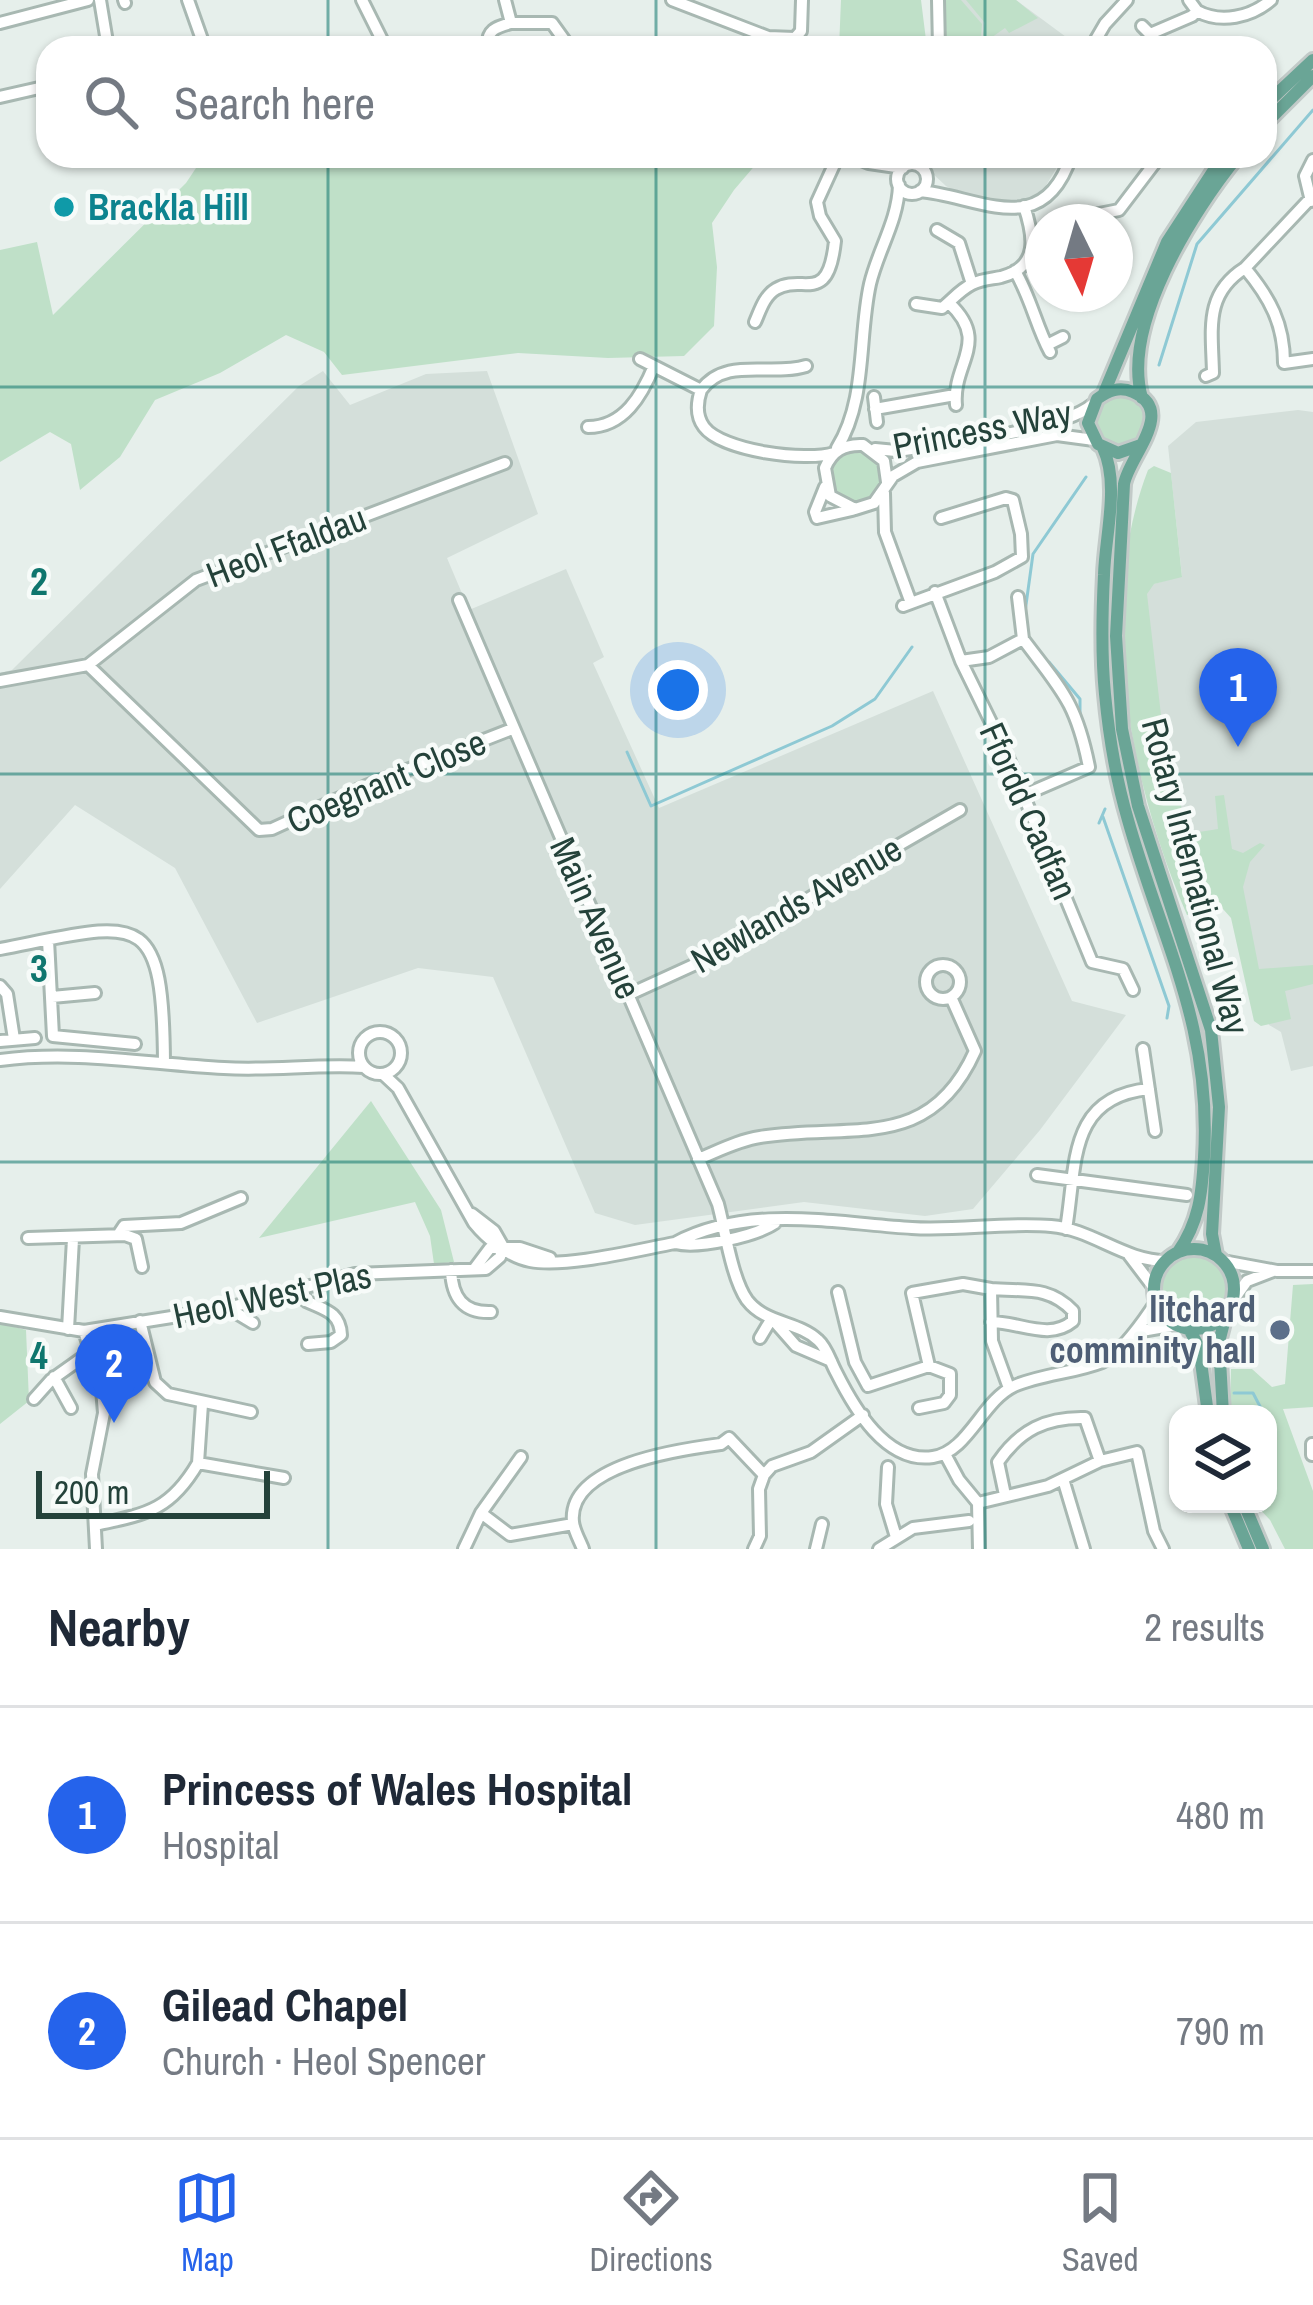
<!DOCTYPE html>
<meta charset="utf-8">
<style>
:root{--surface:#fff;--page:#f2f2f3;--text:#1f2937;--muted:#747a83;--line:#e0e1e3;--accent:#2563eb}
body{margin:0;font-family:"Archivo Narrow",sans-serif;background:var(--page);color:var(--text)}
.controls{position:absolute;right:36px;bottom:36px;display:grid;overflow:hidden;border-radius:24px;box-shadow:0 3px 9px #0004}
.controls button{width:108px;height:108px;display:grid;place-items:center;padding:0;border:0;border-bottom:3px solid var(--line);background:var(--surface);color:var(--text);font:60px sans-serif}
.compass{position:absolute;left:1025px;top:204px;width:108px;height:108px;border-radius:50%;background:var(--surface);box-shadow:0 3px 9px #0004;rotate:175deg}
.scale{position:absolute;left:36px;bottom:30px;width:234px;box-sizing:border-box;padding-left:12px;border:6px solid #24423a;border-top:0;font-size:33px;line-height:42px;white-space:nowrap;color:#24423a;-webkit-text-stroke:9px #f7fbf9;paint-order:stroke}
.you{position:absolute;left:678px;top:690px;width:42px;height:42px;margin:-30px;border:9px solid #fff;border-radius:50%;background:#1a73e8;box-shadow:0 0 0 18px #1a73e833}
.badge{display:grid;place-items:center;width:78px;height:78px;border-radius:50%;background:var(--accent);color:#fff;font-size:39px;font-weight:700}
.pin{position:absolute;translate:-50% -99px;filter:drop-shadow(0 3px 6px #0008)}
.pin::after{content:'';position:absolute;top:63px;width:42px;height:36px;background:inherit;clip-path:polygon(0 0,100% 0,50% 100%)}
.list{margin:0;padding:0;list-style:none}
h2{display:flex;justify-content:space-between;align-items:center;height:156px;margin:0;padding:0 48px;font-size:51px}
h2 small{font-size:39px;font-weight:400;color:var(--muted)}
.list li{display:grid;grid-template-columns:78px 1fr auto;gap:36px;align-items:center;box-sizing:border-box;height:216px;padding:0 48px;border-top:3px solid var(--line)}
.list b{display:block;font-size:45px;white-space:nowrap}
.list p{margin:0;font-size:39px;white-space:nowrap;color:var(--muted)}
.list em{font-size:39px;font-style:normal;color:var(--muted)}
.icon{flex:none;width:66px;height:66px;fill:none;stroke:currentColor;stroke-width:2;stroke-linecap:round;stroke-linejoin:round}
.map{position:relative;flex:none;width:1313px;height:1549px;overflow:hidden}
.search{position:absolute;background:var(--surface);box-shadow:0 3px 9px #0004;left:36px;right:36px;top:36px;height:132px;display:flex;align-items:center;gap:30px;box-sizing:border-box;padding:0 42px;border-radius:36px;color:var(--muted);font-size:45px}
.sheet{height:588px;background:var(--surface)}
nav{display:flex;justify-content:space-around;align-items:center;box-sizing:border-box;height:168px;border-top:3px solid var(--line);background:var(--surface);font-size:33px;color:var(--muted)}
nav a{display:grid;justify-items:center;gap:6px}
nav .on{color:var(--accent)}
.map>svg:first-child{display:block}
.built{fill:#d4dfda}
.green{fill:#bfe0c8}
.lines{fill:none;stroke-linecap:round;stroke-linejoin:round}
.stream{stroke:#8ec9d4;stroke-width:3}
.minor-casing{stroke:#a8b8b2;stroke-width:16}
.major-casing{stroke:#c2cac8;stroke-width:18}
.minor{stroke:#fff;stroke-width:10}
.major{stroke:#6aa596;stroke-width:12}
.grid{fill:none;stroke:#0f766e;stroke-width:3;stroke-opacity:0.55}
.culture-dot{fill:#0f9aa8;stroke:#f7fbf9;stroke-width:4.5}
.service-dot{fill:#5c6f8a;stroke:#f7fbf9;stroke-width:4.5}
.labels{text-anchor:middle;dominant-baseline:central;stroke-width:9;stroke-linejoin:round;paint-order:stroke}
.culture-label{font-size:36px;font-weight:bold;fill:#0d838f;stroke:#f7fbf9;text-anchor:start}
.street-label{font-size:36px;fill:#24423a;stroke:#f7fbf9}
.service-label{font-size:36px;font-weight:bold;fill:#4e5e75;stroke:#f7fbf9;text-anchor:end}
.grid-label{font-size:39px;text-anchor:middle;font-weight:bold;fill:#0f766e;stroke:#f7fbf9;stroke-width:9;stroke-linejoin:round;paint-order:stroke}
</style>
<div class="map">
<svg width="1313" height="1549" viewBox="0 0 1313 1549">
<rect width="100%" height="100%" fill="#e6efeb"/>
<!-- built -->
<path class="built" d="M945,0H1016L1081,48H944Z
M928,156H1064L1045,187L1033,197L1010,205L964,196L946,186L932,173Z
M323,371L350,405L426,374L487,371L538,514L447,558L469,610L566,569L604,657L593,663L659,808L933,691L1072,1001L1126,1015L1040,1130L973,1209L925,1216L804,1202L635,1225L595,1213L493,977L418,968L257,1023L175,868L75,805L0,889V673L12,670L299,386Z
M1298,410L1313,412V1066L1291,1071L1281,1032L1269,1025L1234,916L1180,828L1148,667L1145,592L1150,585L1182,576L1168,446L1196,422Z"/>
<!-- green -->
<path class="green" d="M841,0H921L927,48H839Z
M945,0H961L982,24L981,38L989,48H944Z
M966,0H1016L1038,18L1009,33L1005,28L988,40L983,35L985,23Z
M204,156H763L734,190L712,223L717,267L714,326L684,356L608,358L518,353L342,375L324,352L286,335L220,373L155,400L120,457L80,490L71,444L50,432L0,462V250L37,242L53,315L186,183Z
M1094 421a26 26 0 1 1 52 0a26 26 0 1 1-52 0Z
M829 477a26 26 0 1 1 52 0a26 26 0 1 1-52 0Z
M1154,466L1171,473L1182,577L1154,584L1147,594L1161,715L1186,828L1193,833L1218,829L1215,796L1224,795L1232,849L1243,853L1260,843L1265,845L1250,862L1243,887L1259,969L1313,965V984L1285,991L1291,1019L1261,1026L1254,1021L1231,918L1223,909L1187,915C1130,784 1095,608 1148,470Z
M371,1101L441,1210L454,1262L434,1264L430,1236L415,1202L259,1238Z
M1162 1286a34 34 0 1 1 68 0a34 34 0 1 1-68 0Z
M1313,1284V1407L1283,1409L1313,1491V1549H1285L1270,1520L1255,1504H1268V1414H1230L1231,1369H1252L1272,1387L1285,1384L1293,1285Z
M0,1323L26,1330L29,1401L0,1424Z"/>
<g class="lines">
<!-- stream -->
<path class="stream" d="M1159,365L1197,244L1313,110
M1025,612L1033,554L1086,477
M1049,662L1080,699V719
M627,752L651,806L832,726L875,699L912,647
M1103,817L1169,1006L1167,1018
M1099,823L1105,809
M1234,1393H1253L1264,1414
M1268,1461L1273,1481"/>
<!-- minor casing -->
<g class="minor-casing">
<path id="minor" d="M100,0L108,48
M124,0L125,3
M188,0L205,48
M362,0L386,48
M505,0L511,23H552L570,48
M672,0L768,37L795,38L801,31L802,0
M938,0L939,48
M1197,11C1221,24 1251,17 1271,0
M0,23L88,0
M1142,26L1150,34L1149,47
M1150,34L1192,16L1197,11L1189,0
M488,48C486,30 496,27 511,23
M1091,48L1105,24L1127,0
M0,97L48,86
M852,156L869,163L903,168
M897 179a15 15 0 1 1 30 0a15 15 0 1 1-30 0Z
M920,191C978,196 1043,242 1071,156
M1311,201L1305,176L1313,160
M1084,222L1094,215L1119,210L1157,160
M937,230L959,243L972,284
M1245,268L1309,200
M1015,271C1031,298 1036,326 1050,352
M949,303C991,342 952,363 956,405
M916,304L942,308C952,300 960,290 972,284C982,279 991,279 1001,277C1040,267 1034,236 1024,206
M755,322C760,311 764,296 776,289C803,273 828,307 835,241L820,216L817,202L838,156
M1047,345L1063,337
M640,359L701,390
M806,366C770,377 726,356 701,390C697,402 695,415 704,427C722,451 806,462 834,453
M1206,376L1213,373C1212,329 1204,294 1245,268C1270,298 1284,324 1284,363L1313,359
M874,397L877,422
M875,409L955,395
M588,427C624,427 642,395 654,366
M837,448C867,400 858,338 870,284C878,250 898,221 899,185
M875,449L896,451C941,445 1060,431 1092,405
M887,482L884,461L863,445C844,444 832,451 825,468L830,496L855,509L874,503L893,476L917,462L1057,435L1094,440
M825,487L815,512L817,518L852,510
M884,493L885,532L911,603
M935,592L961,661L989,657L1023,639L1018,597
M459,600L718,1204C725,1230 732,1279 747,1300C765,1324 798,1321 818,1340C827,1348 830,1361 836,1372C854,1408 886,1464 933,1457C968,1452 982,1401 1014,1386C1042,1374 1074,1373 1102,1362C1120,1355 1145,1319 1156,1302
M903,606L995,572L1022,557L1021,534L1013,500L1006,498L941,518
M1023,639C1062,691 1076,702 1089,767L1024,795
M961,661L1007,755L1092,962L1123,969L1133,990
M88,665L196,580L505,463
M0,681L88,665L259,830L272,829L366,786L512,729
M48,940L53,1036L135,1044
M0,949C139,922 163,904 164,1063
M926 982a17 17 0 1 1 34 0a17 17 0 1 1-34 0Z
M0,986L7,994L14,1039
M630,994L733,947L833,883L960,810
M52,997L95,993
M359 1053a21 21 0 1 1 42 0a21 21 0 1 1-42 0Z
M0,1041L35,1038
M1143,1049L1155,1131
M0,1060C75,1050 149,1064 224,1068C271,1071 317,1064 364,1067
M383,1074L398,1088L474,1223C487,1239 509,1257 530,1261C566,1268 637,1250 675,1243C748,1204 834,1223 912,1228C958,1231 1005,1222 1051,1226C1092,1229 1124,1261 1166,1261
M698,1159C718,1151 739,1140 760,1137C851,1122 929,1154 975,1051L951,997
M1037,1175L1187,1195
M472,1214L494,1231L502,1245
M1066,1229C1077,1165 1067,1097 1149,1089
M118,1235L124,1226L181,1223L241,1198
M28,1238L125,1235L136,1239L142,1267
M675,1243C698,1249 756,1236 775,1223
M1129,1255L1154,1288
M1223,1261L1277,1271H1313
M475,1268L490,1248H520L550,1258
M451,1270C452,1297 463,1313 491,1312
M991,1289C1024,1292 1048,1285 1073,1311V1321C1049,1341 1020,1322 991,1322
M302,1290L306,1301C325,1310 340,1312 341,1335L331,1342L308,1344
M838,1292L855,1362L868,1386L929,1366L950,1374V1395L944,1403L919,1408
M1234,1299L1247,1281L1273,1271
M228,1308L253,1323
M0,1317L84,1331L228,1308L355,1274L486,1269L500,1257L503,1247
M140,1321L155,1382L168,1394L251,1412
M774,1321L796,1346L831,1361
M68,1329L73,1239
M84,1331L102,1389L104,1413L92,1474L96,1549
M1136,1332L1176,1325
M760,1338L772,1318
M929,1366L912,1293L963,1284L991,1289L992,1341L1009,1388
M54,1377L71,1408
M34,1399L51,1380L89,1353
M202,1404L198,1463L284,1478
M945,1454L959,1480L978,1503L979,1549
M1312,1455V1444
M888,1467L886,1504L896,1537
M1063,1479L1084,1549
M1005,1495L998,1462C1020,1430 1046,1417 1085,1418L1100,1461
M978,1503L1048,1486L1100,1461L1137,1452L1154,1531L1163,1549
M481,1513L510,1535L573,1524
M95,1525C146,1514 170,1511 198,1463
M464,1549L481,1513L521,1457
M583,1549C580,1541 574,1531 573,1522C567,1464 683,1449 721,1444L729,1438L764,1475
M754,1549L760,1536L759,1489L764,1475L772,1466L811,1452L863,1415
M816,1549L822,1524
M879,1549L913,1528L969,1521"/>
</g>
<!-- major casing -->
<g class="major-casing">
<path id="major" d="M1265,105L1313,60
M1265,124L1313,76
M1104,393L1167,242L1223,156
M1142,398C1121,325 1193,211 1238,156
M1141,445L1118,453L1098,444L1088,423L1097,399C1108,391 1119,386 1133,392C1177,411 1129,456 1124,484L1116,636L1122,729L1138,806L1211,1030L1219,1107L1212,1234L1216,1255
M1103,448C1120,484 1105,536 1104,575C1102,615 1101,654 1105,694C1109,737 1116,779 1128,820C1162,941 1212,1026 1204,1157C1202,1194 1199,1222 1178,1252
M1154 1289a40 40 0 1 1 80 0a40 40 0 1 1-80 0Z
M1189,1329L1199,1347L1208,1414
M1223,1414L1219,1342L1226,1315
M1230,1504L1249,1549
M1244,1504L1263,1549"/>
</g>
<!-- minor -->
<use href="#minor" class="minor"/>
<!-- major -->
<use href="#major" class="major"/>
</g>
<!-- grid -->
<path class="grid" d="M328,0V48M656,0V48M985,0V48M328,156V1549M656,156V1549M985,156V1549M0,387H1313M0,774H1313M0,1162H1313"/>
<!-- markers -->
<circle class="culture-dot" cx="64" cy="207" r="12"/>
<circle class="service-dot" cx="1280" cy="1330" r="12"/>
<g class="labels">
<!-- culture labels -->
<g class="culture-label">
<text x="88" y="207">Brackla Hill</text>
</g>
<!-- street labels -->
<g class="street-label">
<text transform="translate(982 429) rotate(-11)">Princess Way</text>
<text transform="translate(286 546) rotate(-21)">Heol Ffaldau</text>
<text transform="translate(386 781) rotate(-23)">Coegnant Close</text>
<text transform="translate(1029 811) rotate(66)">Ffordd Cadfan</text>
<text transform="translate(1196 876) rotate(75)">Rotary International Way</text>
<text transform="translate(796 904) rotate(-30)">Newlands Avenue</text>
<text transform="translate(596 918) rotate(66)">Main Avenue</text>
<text transform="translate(272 1295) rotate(-12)">Heol West Plas</text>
</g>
<!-- service labels -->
<g class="service-label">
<text x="1256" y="1309">litchard<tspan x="1256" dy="41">comminity hall</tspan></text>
</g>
</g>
<g class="grid-label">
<text x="39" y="595">2</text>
<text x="39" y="982">3</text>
<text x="39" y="1369">4</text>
</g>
</svg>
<div class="controls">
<button><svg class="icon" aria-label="layers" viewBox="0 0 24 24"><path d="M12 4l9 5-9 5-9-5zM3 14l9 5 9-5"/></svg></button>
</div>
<svg class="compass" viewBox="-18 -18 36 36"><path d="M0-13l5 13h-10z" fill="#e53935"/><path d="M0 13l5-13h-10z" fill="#747a83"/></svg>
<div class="scale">200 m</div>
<div class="you"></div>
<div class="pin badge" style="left:1238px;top:747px">1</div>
<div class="pin badge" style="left:114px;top:1423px">2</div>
<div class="search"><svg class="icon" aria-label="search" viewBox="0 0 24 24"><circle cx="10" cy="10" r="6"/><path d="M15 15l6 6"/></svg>Search here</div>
</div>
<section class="sheet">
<h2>Nearby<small>2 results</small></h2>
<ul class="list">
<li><span class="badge">1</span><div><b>Princess of Wales Hospital</b><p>Hospital</p></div><em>480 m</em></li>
<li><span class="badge">2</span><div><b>Gilead Chapel</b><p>Church · Heol Spencer</p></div><em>790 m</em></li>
</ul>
</section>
<nav>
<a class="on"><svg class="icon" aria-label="map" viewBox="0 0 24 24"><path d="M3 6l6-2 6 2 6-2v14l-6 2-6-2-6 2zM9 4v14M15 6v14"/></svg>Map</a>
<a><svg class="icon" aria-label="directions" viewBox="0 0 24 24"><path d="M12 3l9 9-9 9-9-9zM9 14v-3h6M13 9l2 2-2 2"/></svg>Directions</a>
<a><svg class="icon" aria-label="saved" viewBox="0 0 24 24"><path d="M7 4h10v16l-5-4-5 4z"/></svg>Saved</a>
</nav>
